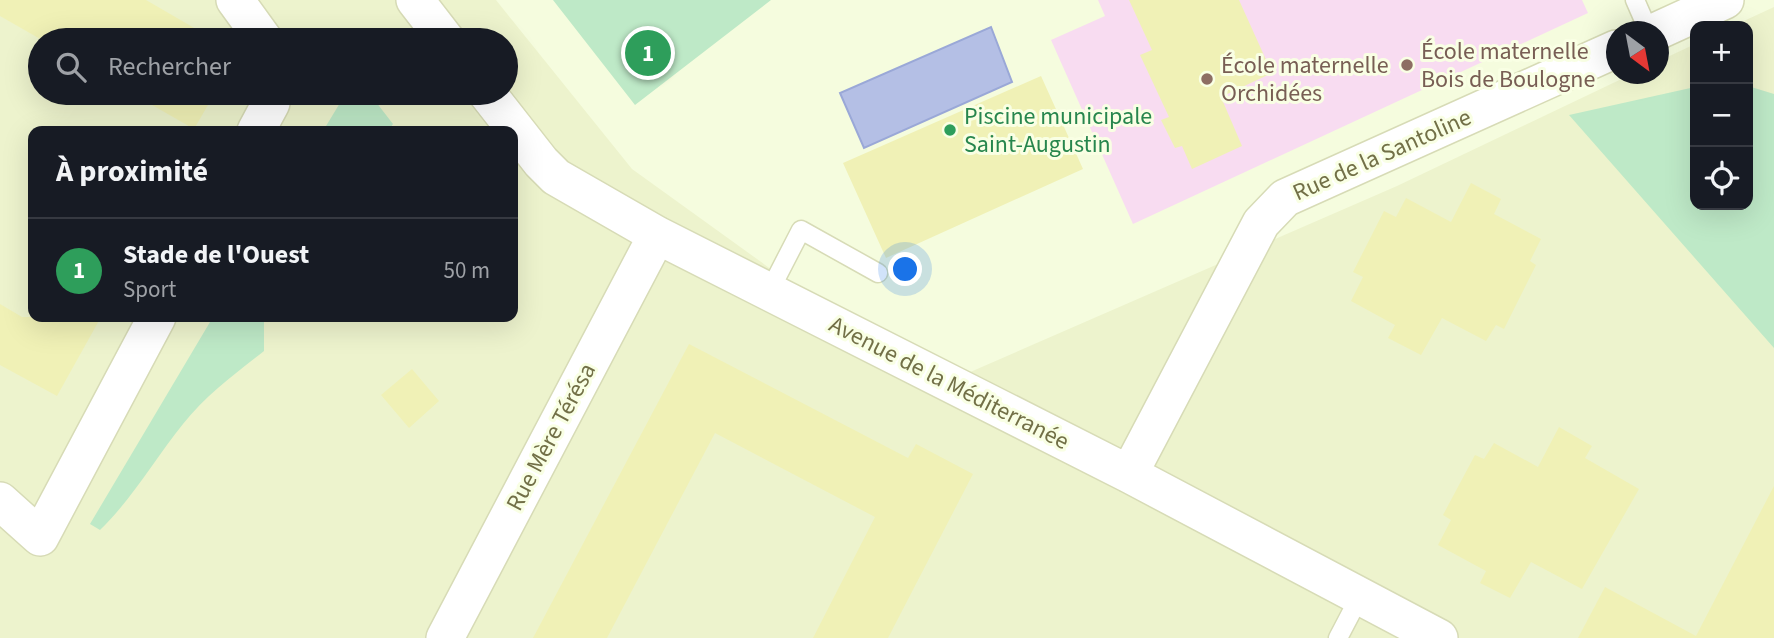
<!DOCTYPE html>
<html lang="fr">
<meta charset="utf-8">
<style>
:root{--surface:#171b24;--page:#242831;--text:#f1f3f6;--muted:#9ea1a6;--line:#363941;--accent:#d93025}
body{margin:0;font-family:"Source Sans 3",sans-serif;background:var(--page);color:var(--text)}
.controls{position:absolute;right:21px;top:21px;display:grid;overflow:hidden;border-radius:14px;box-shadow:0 7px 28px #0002}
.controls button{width:63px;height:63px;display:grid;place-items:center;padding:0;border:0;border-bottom:2px solid var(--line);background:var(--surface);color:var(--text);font:35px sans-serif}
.compass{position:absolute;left:1606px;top:21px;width:63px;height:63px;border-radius:50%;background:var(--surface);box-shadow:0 7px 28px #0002;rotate:148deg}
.you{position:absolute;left:906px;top:270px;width:24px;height:24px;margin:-18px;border:5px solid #fff;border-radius:50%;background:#1a73e8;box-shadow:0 0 0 10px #1a73e833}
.badge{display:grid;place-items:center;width:46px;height:46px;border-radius:50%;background:var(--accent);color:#fff;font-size:23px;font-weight:700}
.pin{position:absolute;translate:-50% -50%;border:4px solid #fff;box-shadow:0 2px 7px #0006}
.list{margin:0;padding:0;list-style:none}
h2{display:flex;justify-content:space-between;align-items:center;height:91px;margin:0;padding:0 28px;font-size:30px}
h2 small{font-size:23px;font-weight:400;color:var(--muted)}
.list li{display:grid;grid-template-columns:46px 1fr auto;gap:21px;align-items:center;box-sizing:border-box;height:105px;padding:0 28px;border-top:2px solid var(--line)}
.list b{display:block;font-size:26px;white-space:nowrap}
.list p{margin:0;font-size:23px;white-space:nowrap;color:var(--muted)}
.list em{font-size:23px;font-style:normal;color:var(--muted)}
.icon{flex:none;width:38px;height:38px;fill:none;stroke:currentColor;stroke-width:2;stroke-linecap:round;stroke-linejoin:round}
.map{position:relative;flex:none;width:1774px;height:638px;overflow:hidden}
.search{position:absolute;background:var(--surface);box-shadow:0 7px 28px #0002;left:28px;top:28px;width:490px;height:77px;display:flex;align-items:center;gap:18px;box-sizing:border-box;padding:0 24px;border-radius:38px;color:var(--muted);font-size:26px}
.panel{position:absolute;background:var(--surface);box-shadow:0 7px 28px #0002;left:28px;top:126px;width:490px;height:196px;border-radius:14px}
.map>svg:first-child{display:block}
.residential{fill:#edf3cd;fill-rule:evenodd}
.education{fill:#f8dcf1}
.green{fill:#bee9c7}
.water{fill:#b4bfe5;stroke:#9aa8d7;stroke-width:2}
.building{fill:#f0f1b6}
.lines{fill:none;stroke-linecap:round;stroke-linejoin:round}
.lane-casing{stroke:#d7dbb6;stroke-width:21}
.street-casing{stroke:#d7dbb6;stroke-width:40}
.lane{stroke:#fff;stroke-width:18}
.street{stroke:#fff;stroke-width:37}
.education-dot{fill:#8d6e63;stroke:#f9ffe4;stroke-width:2.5}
.leisure-dot{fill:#2e9e5b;stroke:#f9ffe4;stroke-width:2.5}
.labels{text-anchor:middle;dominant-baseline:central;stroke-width:6;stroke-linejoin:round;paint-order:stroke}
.education-label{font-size:24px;fill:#785e54;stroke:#f9ffe4;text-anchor:start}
.leisure-label{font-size:24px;fill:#27864d;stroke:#f9ffe4;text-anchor:start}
.street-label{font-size:24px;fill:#727047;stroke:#f9ffe4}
</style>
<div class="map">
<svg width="1774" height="638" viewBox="0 0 1774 638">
<rect width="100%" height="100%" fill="#f5fcde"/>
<!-- residential -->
<path class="residential" d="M0,0H496L632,169L800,290L968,373L1397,186L1632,74H1658L1659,61L1695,44V205H1748V26H1733L1774,7V638H0ZM40,40H506V93H40ZM33,131H513V317H33Z"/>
<!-- education -->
<path class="education" d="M1098,0H1582L1588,13L1133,224L1051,40L1105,16Z"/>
<!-- green -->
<path class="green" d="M553,0H771L635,105Z
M1748,86L1774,94V348L1569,115L1695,87V205H1748Z
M346,93H369L393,124L388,131H323Z
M213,317H264V351C236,373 206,395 183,424C155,459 132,499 100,530L90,524Z"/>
<!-- water -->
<path class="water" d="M991,27L1012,82L864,148L840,93Z"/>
<!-- building -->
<path class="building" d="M0,0H146L215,40H42L0,16Z
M1129,0H1239L1272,73L1221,97L1242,146L1192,169L1182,146L1175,148L1161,120L1169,117L1140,55L1152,50Z
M1041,76L1083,169L886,258L843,163Z
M131,93H215L194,129Z
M1471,183L1501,199L1494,214L1541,239L1530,261L1536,265L1504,329L1496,325L1486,341L1442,318L1421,355L1388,338L1395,325L1351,301L1363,277L1353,272L1384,211L1396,217L1406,198L1451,222Z
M0,304L22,317H101L57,396L0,365Z
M689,344L908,458L916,444L973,474L888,638H813L875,517L715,433L607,638H533Z
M412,369L439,401L409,428L381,395Z
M1559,427L1592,446L1585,458L1639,489L1582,589L1531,562L1510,598L1480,583L1486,571L1438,545L1451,520L1443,515L1475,455L1484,459L1494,443L1538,467Z
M1774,486V638H1578L1605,587L1696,636Z"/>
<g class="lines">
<!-- lane casing -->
<g class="lane-casing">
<path id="lane" d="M1635,0L1649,32
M769,292L801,230L878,273
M1338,638L1360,596"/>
</g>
<!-- street casing -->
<g class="street-casing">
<path id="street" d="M235,0L264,40
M415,0L446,40
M1655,32L1725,0
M487,93L541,162L556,177L657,235L1129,474L1439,638
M256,131L271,103L272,93
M1129,474L1261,223L1285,198L1616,49
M0,501L40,537L157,317
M445,638L657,235"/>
</g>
<!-- lane -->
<use href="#lane" class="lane"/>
<!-- street -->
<use href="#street" class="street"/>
</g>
<!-- markers -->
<g class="education-dot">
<circle cx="1407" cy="65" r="7"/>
<circle cx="1207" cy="79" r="7"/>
</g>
<circle class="leisure-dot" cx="950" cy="130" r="7"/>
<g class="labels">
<!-- education labels -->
<g class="education-label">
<text x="1421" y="51">École maternelle<tspan x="1421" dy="28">Bois de Boulogne</tspan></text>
<text x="1221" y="65">École maternelle<tspan x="1221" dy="28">Orchidées</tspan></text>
</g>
<!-- leisure labels -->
<g class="leisure-label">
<text x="964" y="116">Piscine municipale<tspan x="964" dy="28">Saint-Augustin</tspan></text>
</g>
<!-- street labels -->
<g class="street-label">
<text transform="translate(1382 155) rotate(-24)">Rue de la Santoline</text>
<text transform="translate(949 383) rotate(27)">Avenue de la Méditerranée</text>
<text transform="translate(551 437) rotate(-62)">Rue Mère Térésa</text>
</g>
</g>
</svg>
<div class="controls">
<button>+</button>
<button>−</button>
<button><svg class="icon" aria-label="locate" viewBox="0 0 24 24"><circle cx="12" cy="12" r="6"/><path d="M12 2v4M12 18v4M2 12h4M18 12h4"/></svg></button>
</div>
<svg class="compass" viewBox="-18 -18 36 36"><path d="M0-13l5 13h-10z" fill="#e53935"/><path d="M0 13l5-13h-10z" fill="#9ea1a6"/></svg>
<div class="you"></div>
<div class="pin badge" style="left:648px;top:53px;background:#2e9e5b">1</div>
<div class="search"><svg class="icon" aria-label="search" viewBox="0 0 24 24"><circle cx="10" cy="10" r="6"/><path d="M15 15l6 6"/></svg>Rechercher</div>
<section class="panel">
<h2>À proximité<small></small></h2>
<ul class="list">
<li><span class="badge" style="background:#2e9e5b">1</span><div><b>Stade de l'Ouest</b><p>Sport</p></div><em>50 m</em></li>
</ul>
</section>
</div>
